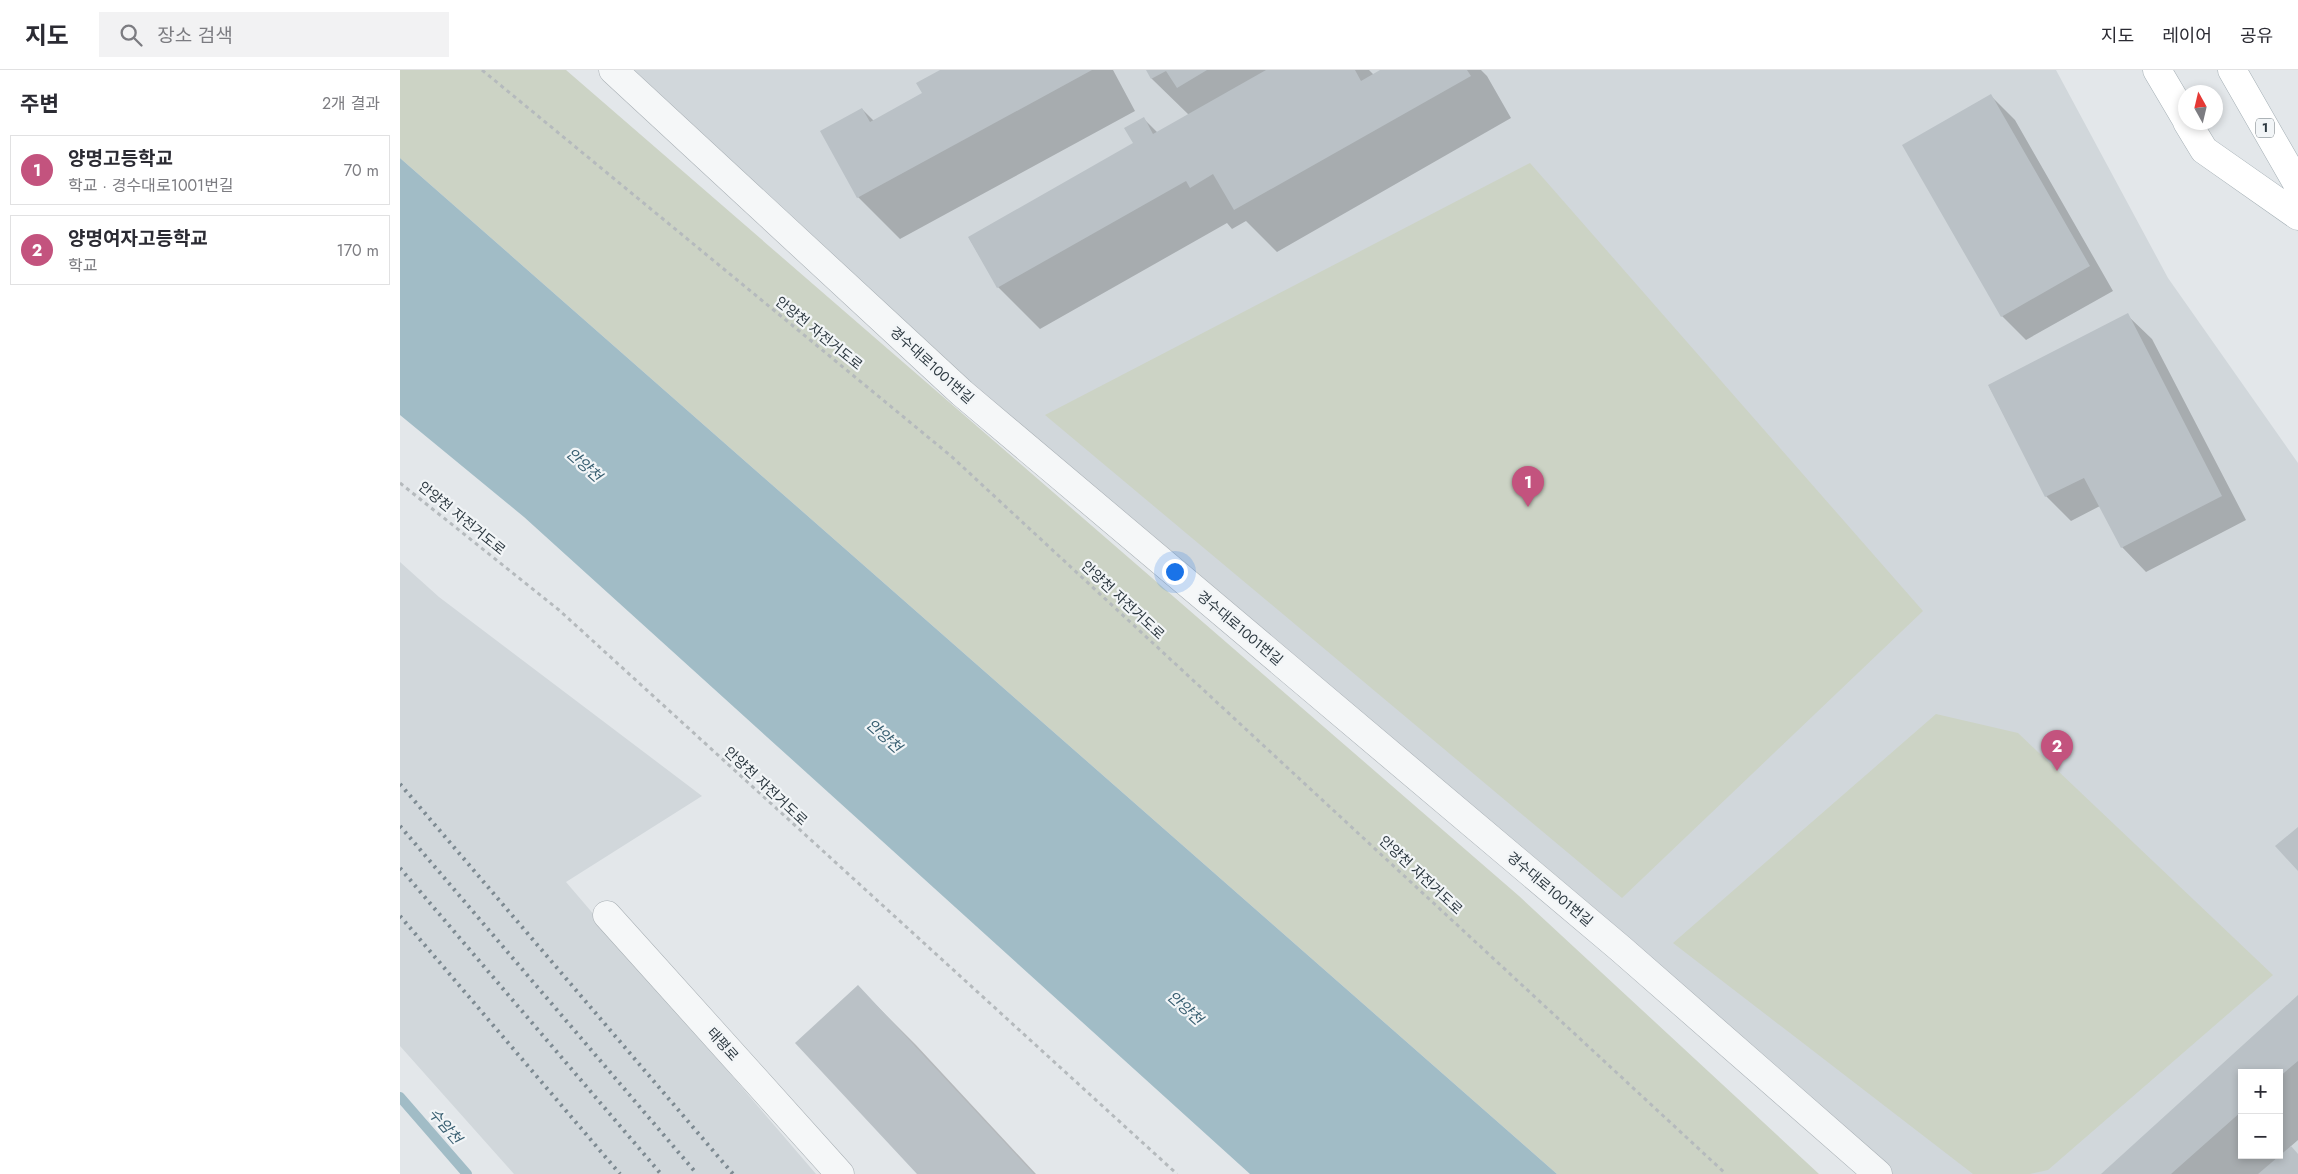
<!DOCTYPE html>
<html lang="ko">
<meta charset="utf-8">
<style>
:root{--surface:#fff;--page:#f2f2f3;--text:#2b2b33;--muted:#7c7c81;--line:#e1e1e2;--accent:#c3537e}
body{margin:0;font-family:Jost,"Noto Sans KR",sans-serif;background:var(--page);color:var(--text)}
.controls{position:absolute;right:15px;bottom:15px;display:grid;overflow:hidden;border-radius:0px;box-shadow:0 2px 8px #0003}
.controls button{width:45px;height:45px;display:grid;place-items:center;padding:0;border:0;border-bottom:1px solid var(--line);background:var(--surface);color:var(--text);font:25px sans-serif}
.compass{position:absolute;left:1778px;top:15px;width:45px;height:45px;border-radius:50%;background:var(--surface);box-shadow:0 2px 8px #0003;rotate:352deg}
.you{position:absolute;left:774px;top:501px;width:18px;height:18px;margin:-12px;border:4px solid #fff;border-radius:50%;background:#1a73e8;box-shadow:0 0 0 8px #1a73e833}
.badge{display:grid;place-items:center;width:32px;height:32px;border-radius:50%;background:var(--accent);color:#fff;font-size:16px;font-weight:700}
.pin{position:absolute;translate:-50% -41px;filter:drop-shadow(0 1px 2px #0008)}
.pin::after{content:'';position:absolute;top:26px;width:18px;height:15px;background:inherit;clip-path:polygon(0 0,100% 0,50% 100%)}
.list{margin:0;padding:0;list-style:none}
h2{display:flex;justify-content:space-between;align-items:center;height:65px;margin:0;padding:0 20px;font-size:21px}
h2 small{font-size:16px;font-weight:400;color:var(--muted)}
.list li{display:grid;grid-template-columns:32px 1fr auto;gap:15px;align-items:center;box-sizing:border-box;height:70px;margin:0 10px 10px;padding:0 10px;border:1px solid var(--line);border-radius:0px}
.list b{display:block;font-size:19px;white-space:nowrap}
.list p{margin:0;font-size:16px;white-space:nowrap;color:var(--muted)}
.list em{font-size:16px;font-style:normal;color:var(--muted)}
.icon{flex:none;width:28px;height:28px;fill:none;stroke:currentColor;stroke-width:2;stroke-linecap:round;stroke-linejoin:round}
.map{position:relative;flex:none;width:1898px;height:1104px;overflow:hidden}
header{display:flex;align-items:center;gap:30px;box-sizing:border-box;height:70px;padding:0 25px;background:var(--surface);border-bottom:1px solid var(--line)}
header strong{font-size:24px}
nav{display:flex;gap:28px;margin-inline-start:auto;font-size:18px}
.search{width:350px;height:45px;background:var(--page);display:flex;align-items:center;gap:12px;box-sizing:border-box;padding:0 18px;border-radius:0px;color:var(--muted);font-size:19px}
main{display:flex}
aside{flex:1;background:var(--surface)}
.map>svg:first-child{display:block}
.built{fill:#d1d7db;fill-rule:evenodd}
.green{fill:#ccd3c5}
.water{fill:#a1bcc6}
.shadow{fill:#0003;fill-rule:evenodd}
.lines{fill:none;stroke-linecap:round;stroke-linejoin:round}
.stream{stroke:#a1bcc6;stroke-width:10}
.building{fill:#bac1c6}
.minor-casing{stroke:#a8afb4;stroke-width:29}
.primary-casing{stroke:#a3aeb4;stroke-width:29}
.path{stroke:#b5babd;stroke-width:3;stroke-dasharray:4 4;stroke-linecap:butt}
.minor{stroke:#f5f7f8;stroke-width:28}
.primary{stroke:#fff;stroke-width:28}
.rail{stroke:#7d8a92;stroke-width:4;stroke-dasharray:2.5 5;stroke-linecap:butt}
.labels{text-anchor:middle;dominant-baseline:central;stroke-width:4.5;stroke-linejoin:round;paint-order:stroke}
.shield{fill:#f2f5f7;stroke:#677177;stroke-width:1}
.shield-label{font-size:12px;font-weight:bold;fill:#2c3840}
.street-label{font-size:14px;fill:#2c3840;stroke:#f2f5f7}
.water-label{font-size:15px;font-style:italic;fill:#395f71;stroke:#f2f5f7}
</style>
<header>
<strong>지도</strong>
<div class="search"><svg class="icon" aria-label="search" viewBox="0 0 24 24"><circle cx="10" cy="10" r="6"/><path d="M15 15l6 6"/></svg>장소 검색</div>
<nav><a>지도</a><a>레이어</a><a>공유</a></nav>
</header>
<main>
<aside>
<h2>주변<small>2개 결과</small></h2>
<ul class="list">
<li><span class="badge">1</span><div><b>양명고등학교</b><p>학교 · 경수대로1001번길</p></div><em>70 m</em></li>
<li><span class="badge">2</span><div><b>양명여자고등학교</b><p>학교</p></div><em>170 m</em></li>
</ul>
</aside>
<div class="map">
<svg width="1898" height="1104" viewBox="0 0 1898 1104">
<rect width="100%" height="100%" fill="#e3e7ea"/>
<!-- built -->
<path class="built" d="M213,0H1656L1768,208L1898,393V1104H1478L562,323ZM1842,1003H1879V1085H1842Z
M0,492L39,527L302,726L166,812L416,1104H114L0,976Z"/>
<!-- green -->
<path class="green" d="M0,0H166L1119,826L1419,1104H1157L0,88Z
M1130,93L1523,541L1222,828L645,345Z
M1536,644L1618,663L1873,905L1648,1100L1630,1104H1573L1273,873Z"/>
<!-- water -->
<path class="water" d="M0,88L1157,1104H850L124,447L0,345Z"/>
<!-- shadow -->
<path class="shadow" d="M542,0H713L735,41L500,169L458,127L462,39L474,51L524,24Z
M747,0H969L974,5L983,0H1081L1087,6L1111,48L877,182L846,151L832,159L827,153L640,259L598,217L569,168L734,74L743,48L758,63L789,45L752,9Z
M1591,26L1615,50L1713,221L1626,270L1602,246Z
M1727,245L1752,269L1846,450L1746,502L1722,477L1700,436L1671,451L1646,426L1589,316Z
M458,917L516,975L636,1104H518Z
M1898,927V1070L1890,1077L1898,1085V1104H1703ZM1842,1003H1879V1085H1842Z"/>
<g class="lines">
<!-- stream -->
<path class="stream" d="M0,1027L67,1104"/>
</g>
<!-- building -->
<path class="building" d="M540,0H692L457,128L420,61L462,38L470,52L522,23L516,13Z
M746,0H807L777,18L766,1L751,9Z
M866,0H955L961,11L980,0H1067L1071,6L834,140L813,104L790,118L786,111L597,218L568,167L733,73L724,58L744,47L753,64Z
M1591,24L1690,196L1601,247L1502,75Z
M1728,243L1822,426L1721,478L1684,408L1645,427L1588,315Z
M1898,757V801L1875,776Z
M458,915L634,1104H517L395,973Z
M1898,925V991L1879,1007V1003H1842V1041L1771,1104H1701Z
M1891,1076L1898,1084V1104H1858Z"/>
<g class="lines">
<!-- minor casing -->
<g class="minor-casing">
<path id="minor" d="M213,0L562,323L1221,879L1478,1104
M207,845L440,1104"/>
</g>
<!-- primary casing -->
<g class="primary-casing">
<path id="primary" d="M1757,0L1786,49
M1832,0L1898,115
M1787,52L1804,80L1898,146"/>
</g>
<!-- path -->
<path class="path" d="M82,0L551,386L1326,1104
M0,413L159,540L777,1104"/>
<!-- minor -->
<use href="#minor" class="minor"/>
<!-- primary -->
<use href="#primary" class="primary"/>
<!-- rail -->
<path class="rail" d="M0,714L333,1104
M0,756L297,1104
M0,798L261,1104
M0,846L220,1104"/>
</g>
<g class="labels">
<!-- shield labels -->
<rect class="shield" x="1856" y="48.5" width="18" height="19" rx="4"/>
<g class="shield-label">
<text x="1865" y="58">1</text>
</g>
<!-- street labels -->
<g class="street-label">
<text transform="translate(419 263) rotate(39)">안양천 자전거도로</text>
<text transform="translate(532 295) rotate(42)">경수대로1001번길</text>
<text transform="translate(62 448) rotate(39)">안양천 자전거도로</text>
<text transform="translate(723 530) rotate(43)">안양천 자전거도로</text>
<text transform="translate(840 558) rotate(40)">경수대로1001번길</text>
<text transform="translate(366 716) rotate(43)">안양천 자전거도로</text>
<text transform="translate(1021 805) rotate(43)">안양천 자전거도로</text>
<text transform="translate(1150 819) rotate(40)">경수대로1001번길</text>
<text transform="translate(323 974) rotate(48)">태평로</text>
</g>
<!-- water labels -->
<g class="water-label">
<text transform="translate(184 395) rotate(42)">안양천</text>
<text transform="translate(484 666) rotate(42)">안양천</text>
<text transform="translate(785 938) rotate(42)">안양천</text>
<text transform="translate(45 1056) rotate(49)">수암천</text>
</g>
</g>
</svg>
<div class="controls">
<button>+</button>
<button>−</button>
</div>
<svg class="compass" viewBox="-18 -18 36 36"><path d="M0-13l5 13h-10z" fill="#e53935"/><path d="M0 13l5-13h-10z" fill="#7c7c81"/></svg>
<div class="you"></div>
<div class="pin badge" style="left:1128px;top:437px">1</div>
<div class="pin badge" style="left:1657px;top:701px">2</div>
</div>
</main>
